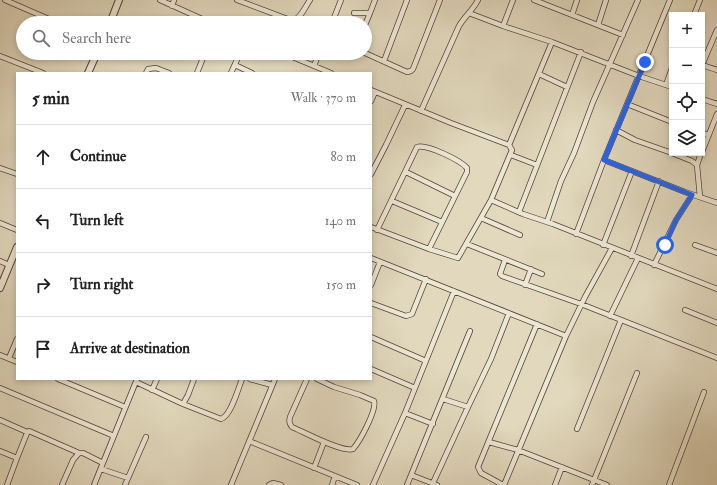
<!DOCTYPE html>
<meta charset="utf-8">
<style>
:root{--surface:#fff;--page:#f6f6f6;--text:#222;--muted:#767676;--line:#e0e0e0}
body{margin:0;font-family:"IM FELL Double Pica",serif;background:var(--page);color:var(--text)}
.controls{position:absolute;right:12px;top:12px;display:grid;overflow:hidden;border-radius:0px;box-shadow:0 2px 6px #0003}
.controls button{width:36px;height:36px;display:grid;place-items:center;padding:0;border:0;border-bottom:1px solid var(--line);background:var(--surface);color:var(--text);font:20px sans-serif}
.stop{position:absolute;width:12px;height:12px;margin:-9px;border:3px solid #2563eb;border-radius:50%;background:#fff}
.stop.end{background:#2563eb;border-color:#fff;box-shadow:0 1px 4px #0008}
.list{margin:0;padding:0;list-style:none}
h2{display:flex;justify-content:space-between;align-items:center;height:52px;margin:0;padding:0 16px;font-size:17px}
h2 small{font-size:13px;font-weight:400;color:var(--muted)}
.list li{display:grid;grid-template-columns:26px 1fr auto;gap:12px;align-items:center;box-sizing:border-box;height:64px;padding:0 16px;border-top:1px solid var(--line)}
.list b{display:block;font-size:15px;white-space:nowrap}
.list em{font-size:13px;font-style:normal;color:var(--muted)}
.icon{flex:none;width:22px;height:22px;fill:none;stroke:currentColor;stroke-width:2;stroke-linecap:round;stroke-linejoin:round}
.map{position:relative;flex:none;width:717px;height:485px;overflow:hidden}
.search{position:absolute;background:var(--surface);box-shadow:0 2px 6px #0003;left:16px;top:16px;width:356px;height:44px;display:flex;align-items:center;gap:10px;box-sizing:border-box;padding:0 14px;border-radius:22px;color:var(--muted);font-size:15px}
.panel{position:absolute;background:var(--surface);box-shadow:0 2px 6px #0003;left:16px;top:72px;width:356px;height:308px;border-radius:0px}
.map>svg:first-child{display:block}
.lines{fill:none;stroke-linecap:round;stroke-linejoin:round}
.minor-casing{stroke:#544334;stroke-width:6}
.tertiary-casing{stroke:#544334;stroke-width:8}
.minor{stroke:#ece6d4;stroke-width:4.5}
.tertiary{stroke:#ece6d4;stroke-width:6}
.route{stroke:#2563eb;stroke-width:5}
</style>
<div class="map">
<svg width="717" height="485" viewBox="0 0 717 485">
<rect width="100%" height="100%" fill="#e1d8bd"/>
<filter id="stains"><feTurbulence type="fractalNoise" baseFrequency=".005" numOctaves="4"/><feColorMatrix values="0 0 0 0 .2 0 0 0 0 .09 0 0 0 0 .02 0 0 0 .5 -.17"/></filter>
<radialGradient id="worn" r=".72"><stop offset=".6" stop-color="#630" stop-opacity="0"/><stop offset="1" stop-color="#630" stop-opacity=".3"/></radialGradient>
<g class="lines">
<!-- minor casing -->
<g class="minor-casing">
<path id="minor" d="M5,0L58,23
M160,0L211,23
M237,0L293,21C301,18 305,7 310,0
M534,0L623,35
M172,6L174,0
M354,13H370L375,0
M469,13L503,26L552,42L639,76L672,87
M572,15L577,0
M694,15L700,0
M332,23L341,0
M365,25L370,13
M598,25L606,0
M503,26L513,0
M283,53L331,73
M365,53L407,72L411,71L413,69L440,0
M0,56L43,73
M384,61L407,0
M235,65L252,73
M702,65L717,30
M702,65L717,70
M314,66L319,53
M146,73L148,69L156,68L169,73
M197,73L205,53
M231,73L240,53
M539,74L567,87
M666,85L672,68
M371,90L451,123L509,145L512,150L491,200L458,258L429,249L371,227
M702,99L717,104
M371,101L375,92
M627,104L672,122
M421,111L459,26C465,16 473,10 478,0
M616,130L635,140L672,153
M702,133L709,135
M509,145L552,42
M702,152L717,114
M672,153L692,161L697,165L700,197
M511,155L537,165
M604,160L685,192L717,203
M697,165L701,153
M0,168L17,174
M406,172L455,196
M371,174L386,145L405,105
M491,200L523,214L553,224L717,289
M392,201L442,222
M519,212L581,52
M481,218L520,235
M547,222L561,181L574,153L593,102L638,0
M0,223L17,230
M377,230L417,147C427,144 460,160 467,168V172L429,249
M576,234L604,160L670,0
M467,244L542,274
M603,245L632,171
M695,245L717,253
M631,256L659,181
M371,258L566,336
M505,260L500,274L502,276L581,304L717,358
M0,261L9,265
M654,265L676,220L692,195
M371,285L380,262
M525,285L531,269
M371,303L406,316L412,314L426,279
M685,310L717,323
M610,316L638,258
M371,337L426,361
M0,355L17,362
M9,358L17,339
M371,369L415,388
M58,379L125,407
M250,379L272,385
M307,379L290,417C289,421 289,423 292,427C304,432 342,453 353,449C360,441 377,410 374,401L360,395L334,387L317,379
M136,382L183,404L221,419C231,416 238,389 242,379
M0,388L114,436
M152,390L157,379
M443,399L468,407L491,359L509,313
M183,404L188,395L194,379
M405,413L433,424
M0,420L27,432
M577,429L621,320
M249,441L357,485
M489,442L518,450L607,485
M0,451L17,458L27,433L29,431L79,453
M314,468L324,442
M101,469L128,478
M411,475L437,485
M433,483L468,407
M7,485L17,458
M62,485L73,460L79,453H83L103,463
M94,485L137,379
M125,485L146,437
M231,485L275,379
M269,485L273,483L281,485
M332,485L335,476
M373,485L405,413L454,291
M407,485L470,331
M503,485L481,473L478,467L537,324
M504,485L566,336L585,297L612,248
M555,485L562,467
M592,485L637,373
M669,485L704,392"/>
</g>
<!-- tertiary casing -->
<g class="tertiary-casing">
<path id="tertiary" d="M110,23L119,0
M88,73L97,53
M0,288L17,247"/>
</g>
<!-- minor -->
<use href="#minor" class="minor"/>
<!-- tertiary -->
<use href="#tertiary" class="tertiary"/>
</g>
<g class="lines">
<!-- route -->
<path class="route" d="M645,62L604,160L692,195L676,220L665,245"/>
</g>
<rect width="100%" height="100%" filter="url(#stains)"/>
<rect width="100%" height="100%" fill="url(#worn)"/>
</svg>
<div class="controls">
<button>+</button>
<button>−</button>
<button><svg class="icon" aria-label="locate" viewBox="0 0 24 24"><circle cx="12" cy="12" r="6"/><path d="M12 2v4M12 18v4M2 12h4M18 12h4"/></svg></button>
<button><svg class="icon" aria-label="layers" viewBox="0 0 24 24"><path d="M12 4l9 5-9 5-9-5zM3 14l9 5 9-5"/></svg></button>
</div>
<div class="stop" style="left:665px;top:245px"></div>
<div class="stop end" style="left:645px;top:62px"></div>
<div class="search"><svg class="icon" aria-label="search" viewBox="0 0 24 24"><circle cx="10" cy="10" r="6"/><path d="M15 15l6 6"/></svg>Search here</div>
<section class="panel">
<h2>5 min<small>Walk · 370 m</small></h2>
<ul class="list">
<li><svg class="icon" aria-label="ahead" viewBox="0 0 24 24"><path d="M12 20V5M6 11l6-6 6 6"/></svg><div><b>Continue</b></div><em>80 m</em></li>
<li><svg class="icon" aria-label="left" viewBox="0 0 24 24"><path d="M17 20v-9H6M10 6l-5 5 5 5"/></svg><div><b>Turn left</b></div><em>140 m</em></li>
<li><svg class="icon" aria-label="right" viewBox="0 0 24 24"><path d="M7 20v-9h11M14 6l5 5-5 5"/></svg><div><b>Turn right</b></div><em>150 m</em></li>
<li><svg class="icon" aria-label="arrive" viewBox="0 0 24 24"><path d="M6 21V4h12l-3 4 3 4H6"/></svg><div><b>Arrive at destination</b></div></li>
</ul>
</section>
</div>
